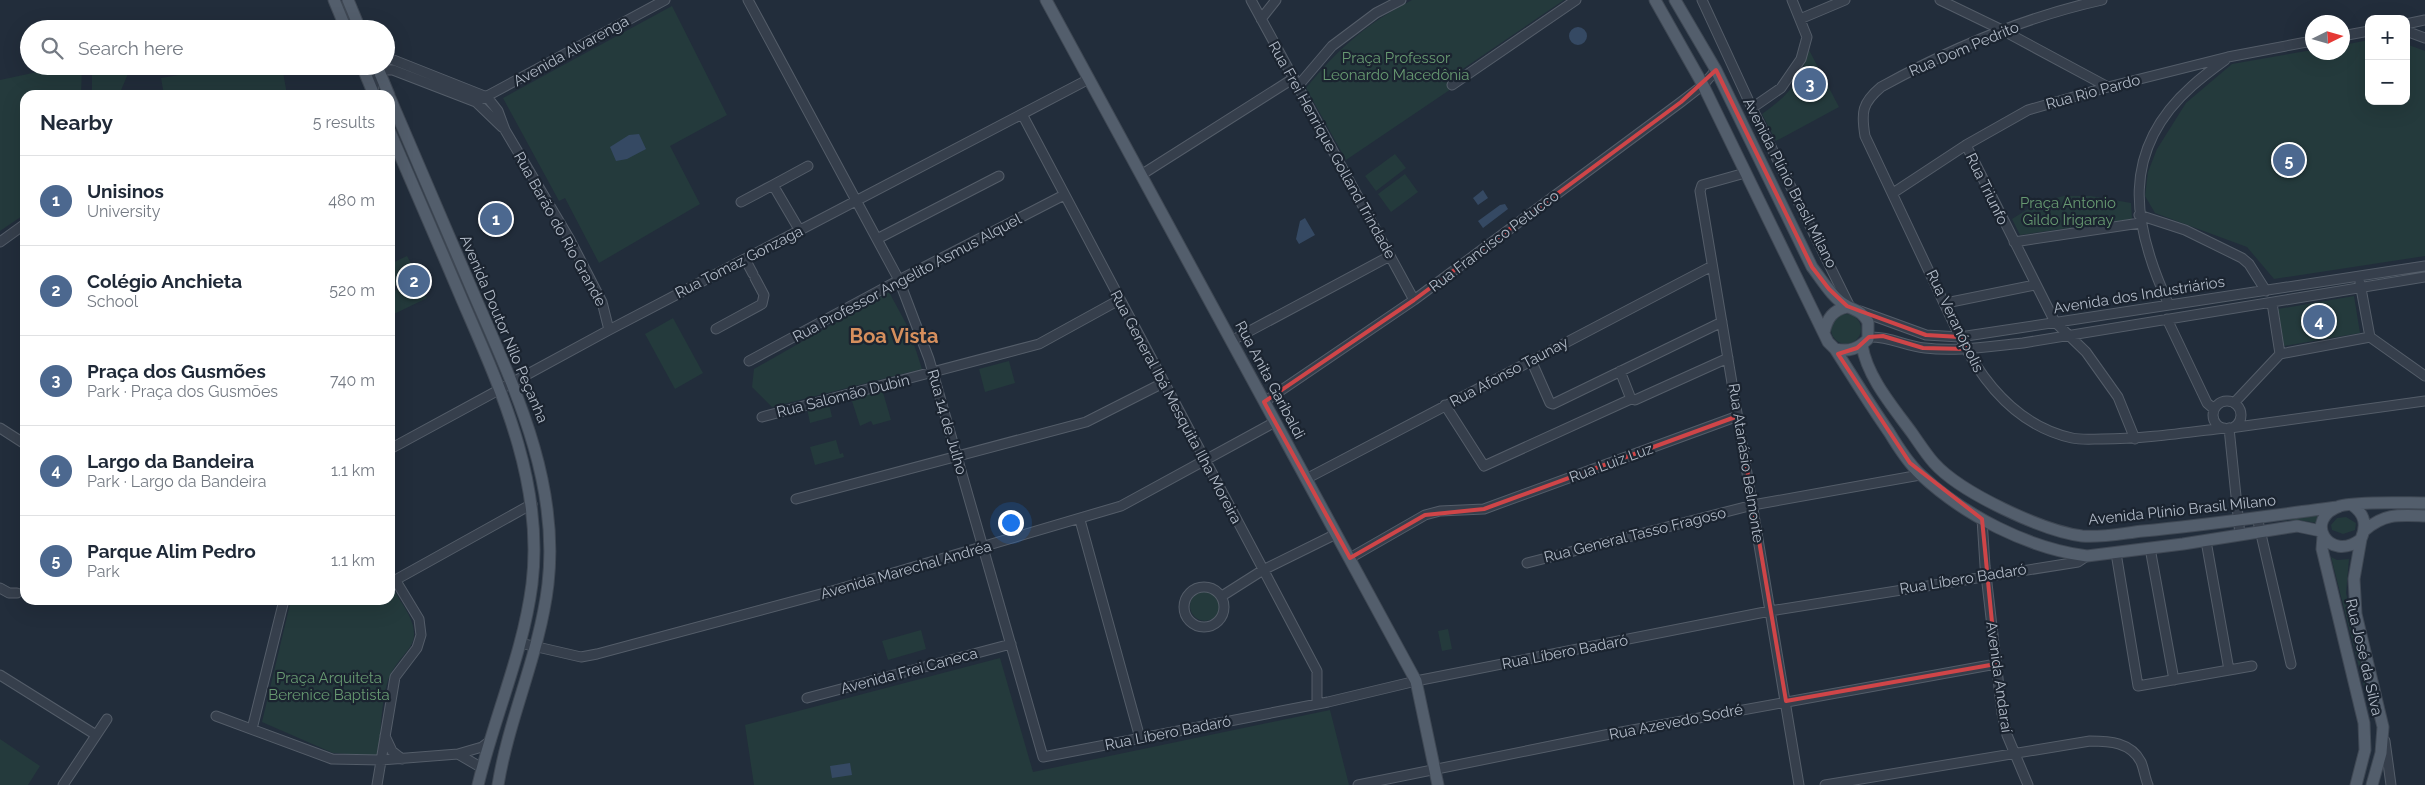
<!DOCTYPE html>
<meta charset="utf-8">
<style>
:root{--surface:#fff;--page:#f6f6f7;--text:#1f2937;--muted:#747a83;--line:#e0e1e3;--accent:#4c688f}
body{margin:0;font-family:Raleway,sans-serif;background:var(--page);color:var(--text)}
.controls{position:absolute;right:15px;top:15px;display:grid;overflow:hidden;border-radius:10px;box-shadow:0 5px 20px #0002}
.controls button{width:45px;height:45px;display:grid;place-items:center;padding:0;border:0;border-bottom:1px solid var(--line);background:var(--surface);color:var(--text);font:25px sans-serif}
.compass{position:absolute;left:2305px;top:15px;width:45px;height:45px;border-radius:50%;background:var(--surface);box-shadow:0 5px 20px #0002;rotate:85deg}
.you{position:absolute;left:1010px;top:522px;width:18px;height:18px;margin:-12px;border:4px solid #fff;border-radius:50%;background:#1a73e8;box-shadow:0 0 0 8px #1a73e833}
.badge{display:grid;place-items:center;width:32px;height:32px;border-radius:50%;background:var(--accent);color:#fff;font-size:16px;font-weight:700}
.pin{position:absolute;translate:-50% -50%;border:2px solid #fff;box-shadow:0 1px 5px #0006}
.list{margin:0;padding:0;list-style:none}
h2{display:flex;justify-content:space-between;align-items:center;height:65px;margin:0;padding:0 20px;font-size:21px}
h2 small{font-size:16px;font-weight:400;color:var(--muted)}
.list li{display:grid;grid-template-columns:32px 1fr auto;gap:15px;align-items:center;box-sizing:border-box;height:90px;padding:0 20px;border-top:1px solid var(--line)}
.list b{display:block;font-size:19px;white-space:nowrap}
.list p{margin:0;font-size:16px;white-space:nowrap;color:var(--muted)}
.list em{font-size:16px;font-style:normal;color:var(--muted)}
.icon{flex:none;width:28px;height:28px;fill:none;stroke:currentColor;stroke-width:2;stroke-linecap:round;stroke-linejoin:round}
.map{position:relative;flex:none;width:2425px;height:785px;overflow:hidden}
.search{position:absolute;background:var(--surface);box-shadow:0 5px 20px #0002;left:20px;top:20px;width:375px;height:55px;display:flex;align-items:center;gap:12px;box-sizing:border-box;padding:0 18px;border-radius:28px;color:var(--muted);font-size:19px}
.panel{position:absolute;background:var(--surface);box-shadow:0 5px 20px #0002;left:20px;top:90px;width:375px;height:515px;border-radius:15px}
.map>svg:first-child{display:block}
.green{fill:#243a3c}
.water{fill:#354963}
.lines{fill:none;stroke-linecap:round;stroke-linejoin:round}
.minor-casing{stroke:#545d69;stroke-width:11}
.major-casing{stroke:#3f4854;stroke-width:13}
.minor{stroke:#363f4c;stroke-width:9}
.major{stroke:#535e6c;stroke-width:11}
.marked{fill:none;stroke:#cf4548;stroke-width:4;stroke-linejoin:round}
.labels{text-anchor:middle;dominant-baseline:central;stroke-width:4.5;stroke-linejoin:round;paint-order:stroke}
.street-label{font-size:15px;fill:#b1bac7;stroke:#1b2430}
.park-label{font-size:15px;fill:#679971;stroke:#1b2430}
.district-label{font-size:20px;font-weight:bold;fill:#d68f5d;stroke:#1b2430}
</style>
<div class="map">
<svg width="2425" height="785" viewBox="0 0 2425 785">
<rect width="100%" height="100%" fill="#222d3b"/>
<!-- green -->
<path class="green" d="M1412,0H1564L1448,79L1454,87L1346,160L1306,88C1340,47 1366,24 1412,0Z
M672,6L727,115L670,146L700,204L599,263L565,198L559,201L503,98Z
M2369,40V101H2406V44L2425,51V256L2274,279L2247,247L2155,213L2145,196L2148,172L2157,149L2186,103L2232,64L2312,50V52H2342L2343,45Z
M1809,50L1839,107L1776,141L1762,114C1790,94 1799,83 1809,50Z
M65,66H82L81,95H25V214L0,231V80Z
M92,66H126L130,69L119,95H92Z
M234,66H282L287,95H164L161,78Z
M1395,154L1406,168L1376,191L1365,176Z
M1405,174L1418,192L1391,212L1378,194Z
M2064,196H2091L2131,203L2132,219L2020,235L2012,219L2039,202Z
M407,256L417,275L390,288V264Z
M418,279L427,298L394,314L390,305V293Z
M889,292L909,329L922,369L772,407L752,387L754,369Z
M2354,296L2360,333L2284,346L2278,309Z
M1831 329a15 15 0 1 1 30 0a15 15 0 1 1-30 0Z
M673,318L703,373L675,389L645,334Z
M1009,361L1015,383L985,392L979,369Z
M882,389L891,420L873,425L871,421L860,426L851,398Z
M829,404L832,417L810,423L807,408Z
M836,440L840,454L843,453L844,457L815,465L810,447Z
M2325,512L2317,523L2298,520L2264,521Z
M2346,517L2356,523L2355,530L2343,534L2332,530L2331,525L2337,518Z
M2331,557L2337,560L2349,559L2346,593L2373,722Z
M394,590C404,608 425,631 407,651C400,660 392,669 388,680C381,702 381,733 378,756L333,753L262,722L291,600H390V591Z
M1190 606a15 15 0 1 1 30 0a15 15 0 1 1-30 0Z
M1448,629L1452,649L1442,651L1438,631Z
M921,630L926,649L888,660L882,641Z
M1000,658L1033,772L1330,710L1349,785H754L745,725Z
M0,739L40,766L28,785H0Z"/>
<!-- water -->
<path class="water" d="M1569 36a9 9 0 1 1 18 0a9 9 0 1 1-18 0Z
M639,134L646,149L627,159L616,161L610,147L629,135Z
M1483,190L1488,198L1478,205L1473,198Z
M1505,204L1508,209L1483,228L1478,221L1500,205Z
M1305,218L1315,235L1299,244L1296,239L1300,221Z
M850,763L852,775L832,778L830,766Z"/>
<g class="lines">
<!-- minor casing -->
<g class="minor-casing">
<path id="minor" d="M748,0L899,280L929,359L1043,757L1328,702L1416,681L1770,611L2078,562L2087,556
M1251,0L1414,300
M1702,0L1752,108L1850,307
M1940,0L2002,30L2108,87
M2102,0C2025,17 1950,49 1881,87C1862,103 1861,112 1865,136L1960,337C1983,383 2018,426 2072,438C2081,440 2092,439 2102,439C2143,439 2183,433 2224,428
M1261,19L1276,0
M1800,19L1845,0
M2406,24L2425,20
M2406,31L2425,38
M2342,36L2369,31
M386,57L487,97L498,111L505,130L569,238L602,302L609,330
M1452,85L1576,0
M1298,86L1332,46L1376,13L1401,0
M373,91L376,77L385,70H393L476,102L502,127
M476,102L665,0
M1752,108L1781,88L1801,59L1807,37L1792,0
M1022,114L1317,671V704
M1966,145L2055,322L2086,352L2118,397L2135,439
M1745,173L1702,185L1700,191L1799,785
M1141,175L1294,78
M773,185L808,166
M1893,193L1966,145L2028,110L2108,87L2228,57L2312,41
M741,202L773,185L800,231
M2139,215L2185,230L2242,258L2249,264L2266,291
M877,239L999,176
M0,242L25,224
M2014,242L2140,223
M745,259L753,274
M2360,283L2370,337L2425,376
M1946,303L2035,285
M2169,305C2132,225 2119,151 2192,86C2202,77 2214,68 2225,60
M1860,311L1926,335L1960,337L2425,266
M2167,319L2207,403L2214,409
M716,329L762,304L764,295L755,278
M1868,337C1890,336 1904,346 1925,348C1958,352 1990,346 2023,343L2425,277
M1231,341L1390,256
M2280,354L2370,337
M1531,360L1550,403L1553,404L1722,322
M749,361L899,280L1064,195
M1620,371L1631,399L1635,400L1728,358
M2213 415a14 14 0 1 1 28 0a14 14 0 1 1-28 0Z
M1264,402L1414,300L1681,102L1703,85L1716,70
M2234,403L2280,354L2272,303
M1445,405L1484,466L1631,399
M762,417L1039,344L1119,300
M0,428L25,444
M2229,428L2240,535
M2230,428L2425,401
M390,449L609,330L1089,79
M1306,479L1712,266
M796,499L1086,422L1163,383
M2257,517L2291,664
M1982,519L1985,566L2002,713L2007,735L2028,785
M1080,520L1140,738
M2206,541L2229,670
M2150,548L2174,680
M2116,553L2138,686L2252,666
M1350,558L1425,515L1440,511L1484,509L1738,416
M1527,563L1753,505L1920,475
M390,583L532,504
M1184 607a20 20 0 1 1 40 0a20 20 0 1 1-40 0Z
M0,588L9,593H17
M1222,596L1263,570L1336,534
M520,643L581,657L597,654L832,591L1121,506L1275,422
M0,675L96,735
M807,698L1011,644
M216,716L332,759L381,760L458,754L482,747L491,740
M252,729L284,600
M385,736L392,751L402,759
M2385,741L2391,785
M458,754L482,768
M63,785L107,719
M377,785L395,677L417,648L421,635L419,619L396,581
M1358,785L1605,735L1996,664
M1825,785L2090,741C2109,741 2131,742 2141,762C2144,769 2145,778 2148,785"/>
</g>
<!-- major casing -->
<g class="major-casing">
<path id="major" d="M334,0L346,29
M348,0L360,29
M1046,0L1416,681L1438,785
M1655,0L1703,85L1828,342L1835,349C1853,377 1870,405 1889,432C1898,447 1908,463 1921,475C1964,515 2027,548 2087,556L2183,544L2297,526L2321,531
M1675,0L1716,70L1812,267C1822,280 1833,299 1847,306C1856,311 1862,311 1868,322V339C1858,349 1849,352 1835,349
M362,66L374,95
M377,66L389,95
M390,98C418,163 445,227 473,292C513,385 560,480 548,584C540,653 509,717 498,785
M390,132C414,188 439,245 463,302C502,392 544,484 532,584C523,654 494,717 478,785
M1824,333C1827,318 1833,310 1847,307
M1862,345C1867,377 1893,407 1912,433C1919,443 1926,454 1934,463C1961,493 2043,531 2082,536C2101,538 2124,533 2143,531C2208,525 2273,515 2338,507
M2352,505C2365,514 2367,525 2361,539C2329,564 2302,519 2340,506C2357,501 2404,503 2425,503
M2365,530C2385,513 2399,515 2425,516
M2323,536L2322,549L2364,723L2365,750L2356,785
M2361,539L2354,579L2356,614L2383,727L2381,753L2372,785"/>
</g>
<!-- minor -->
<use href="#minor" class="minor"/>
<!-- major -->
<use href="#major" class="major"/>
</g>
<!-- marked area -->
<path class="marked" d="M1716,70L1812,267L1829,289L1847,306L1860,311L1926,335L1960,337L1966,349L1923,348L1883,336L1869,337L1857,348L1838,354L1910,463L1982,519L1996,664L1786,701L1738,416L1484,509L1425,515L1350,558L1264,402L1414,300L1681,102Z"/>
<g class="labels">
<!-- street labels -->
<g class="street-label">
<text transform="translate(1964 49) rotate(-23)">Rua Dom Pedrito</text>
<text transform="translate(571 51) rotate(-29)">Avenida Alvarenga</text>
<text transform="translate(2093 92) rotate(-15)">Rua Rio Pardo</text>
<text transform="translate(1332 150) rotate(61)">Rua Frei Henrique Golland Trindade</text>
<text transform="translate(1790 183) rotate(63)">Avenida Plínio Brasil Milano</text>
<text transform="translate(1987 189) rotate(64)">Rua Triunfo</text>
<text transform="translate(560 229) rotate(61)">Rua Barão do Rio Grande</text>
<text transform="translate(1494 241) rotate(-37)">Rua Francisco Petucco</text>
<text transform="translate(739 262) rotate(-27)">Rua Tomaz Gonzaga</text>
<text transform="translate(907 278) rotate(-28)">Rua Professor Angelito Asmus Alquel</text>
<text transform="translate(2139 295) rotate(-9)">Avenida dos Industriários</text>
<text transform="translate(1955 321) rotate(64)">Rua Veranópolis</text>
<text transform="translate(504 329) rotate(67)">Avenida Doutor Nilo Peçanha</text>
<text transform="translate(1509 372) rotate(-28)">Rua Afonso Taunay</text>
<text transform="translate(1270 380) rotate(62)">Rua Anita Garibaldi</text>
<text transform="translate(843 396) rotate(-14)">Rua Salomão Dubin</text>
<text transform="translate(1176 407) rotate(62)">Rua General Ibá Mesquita Ilha Moreira</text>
<text transform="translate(947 422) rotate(74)">Rua 14 de Julho</text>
<text transform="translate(1611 463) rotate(-20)">Rua Luiz Luz</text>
<text transform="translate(1746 463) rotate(81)">Rua Atanásio Belmonte</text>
<text transform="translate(2182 510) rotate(-6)">Avenida Plínio Brasil Milano</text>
<text transform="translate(1635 535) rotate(-14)">Rua General Tasso Fragoso</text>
<text transform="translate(906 570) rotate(-16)">Avenida Marechal Andréa</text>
<text transform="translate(1963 579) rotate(-9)">Rua Líbero Badaró</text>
<text transform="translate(1565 652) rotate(-11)">Rua Líbero Badaró</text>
<text transform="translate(2364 657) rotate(77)">Rua José da Silva</text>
<text transform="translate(909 671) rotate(-15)">Avenida Frei Caneca</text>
<text transform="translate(1999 677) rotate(82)">Avenida Andaraí</text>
<text transform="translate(1676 722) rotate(-11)">Rua Azevedo Sodré</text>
<text transform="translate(1168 733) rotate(-11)">Rua Líbero Badaró</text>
</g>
<!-- park labels -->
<g class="park-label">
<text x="1396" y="58">Praça Professor<tspan x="1396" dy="17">Leonardo Macedônia</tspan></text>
<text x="2068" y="203">Praça Antonio<tspan x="2068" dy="17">Gildo Irigaray</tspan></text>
<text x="329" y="678">Praça Arquiteta<tspan x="329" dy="17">Berenice Baptista</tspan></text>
</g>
<!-- district labels -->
<g class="district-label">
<text x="894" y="336">Boa Vista</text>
</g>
</g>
</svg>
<div class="controls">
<button>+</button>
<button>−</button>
</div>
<svg class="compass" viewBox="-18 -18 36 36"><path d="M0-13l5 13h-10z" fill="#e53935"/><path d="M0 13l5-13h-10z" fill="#747a83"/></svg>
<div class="you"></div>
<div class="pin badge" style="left:496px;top:219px">1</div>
<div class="pin badge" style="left:414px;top:281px">2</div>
<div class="pin badge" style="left:1810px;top:84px">3</div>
<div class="pin badge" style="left:2319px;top:321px">4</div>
<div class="pin badge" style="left:2289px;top:160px">5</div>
<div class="search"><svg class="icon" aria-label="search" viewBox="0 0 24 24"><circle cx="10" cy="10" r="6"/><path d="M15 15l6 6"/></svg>Search here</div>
<section class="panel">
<h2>Nearby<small>5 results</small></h2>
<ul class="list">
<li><span class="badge">1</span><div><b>Unisinos</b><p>University</p></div><em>480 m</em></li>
<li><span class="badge">2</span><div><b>Colégio Anchieta</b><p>School</p></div><em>520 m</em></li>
<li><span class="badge">3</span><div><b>Praça dos Gusmões</b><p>Park · Praça dos Gusmões</p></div><em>740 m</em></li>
<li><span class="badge">4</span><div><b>Largo da Bandeira</b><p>Park · Largo da Bandeira</p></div><em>1.1 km</em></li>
<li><span class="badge">5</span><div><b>Parque Alim Pedro</b><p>Park</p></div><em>1.1 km</em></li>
</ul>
</section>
</div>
